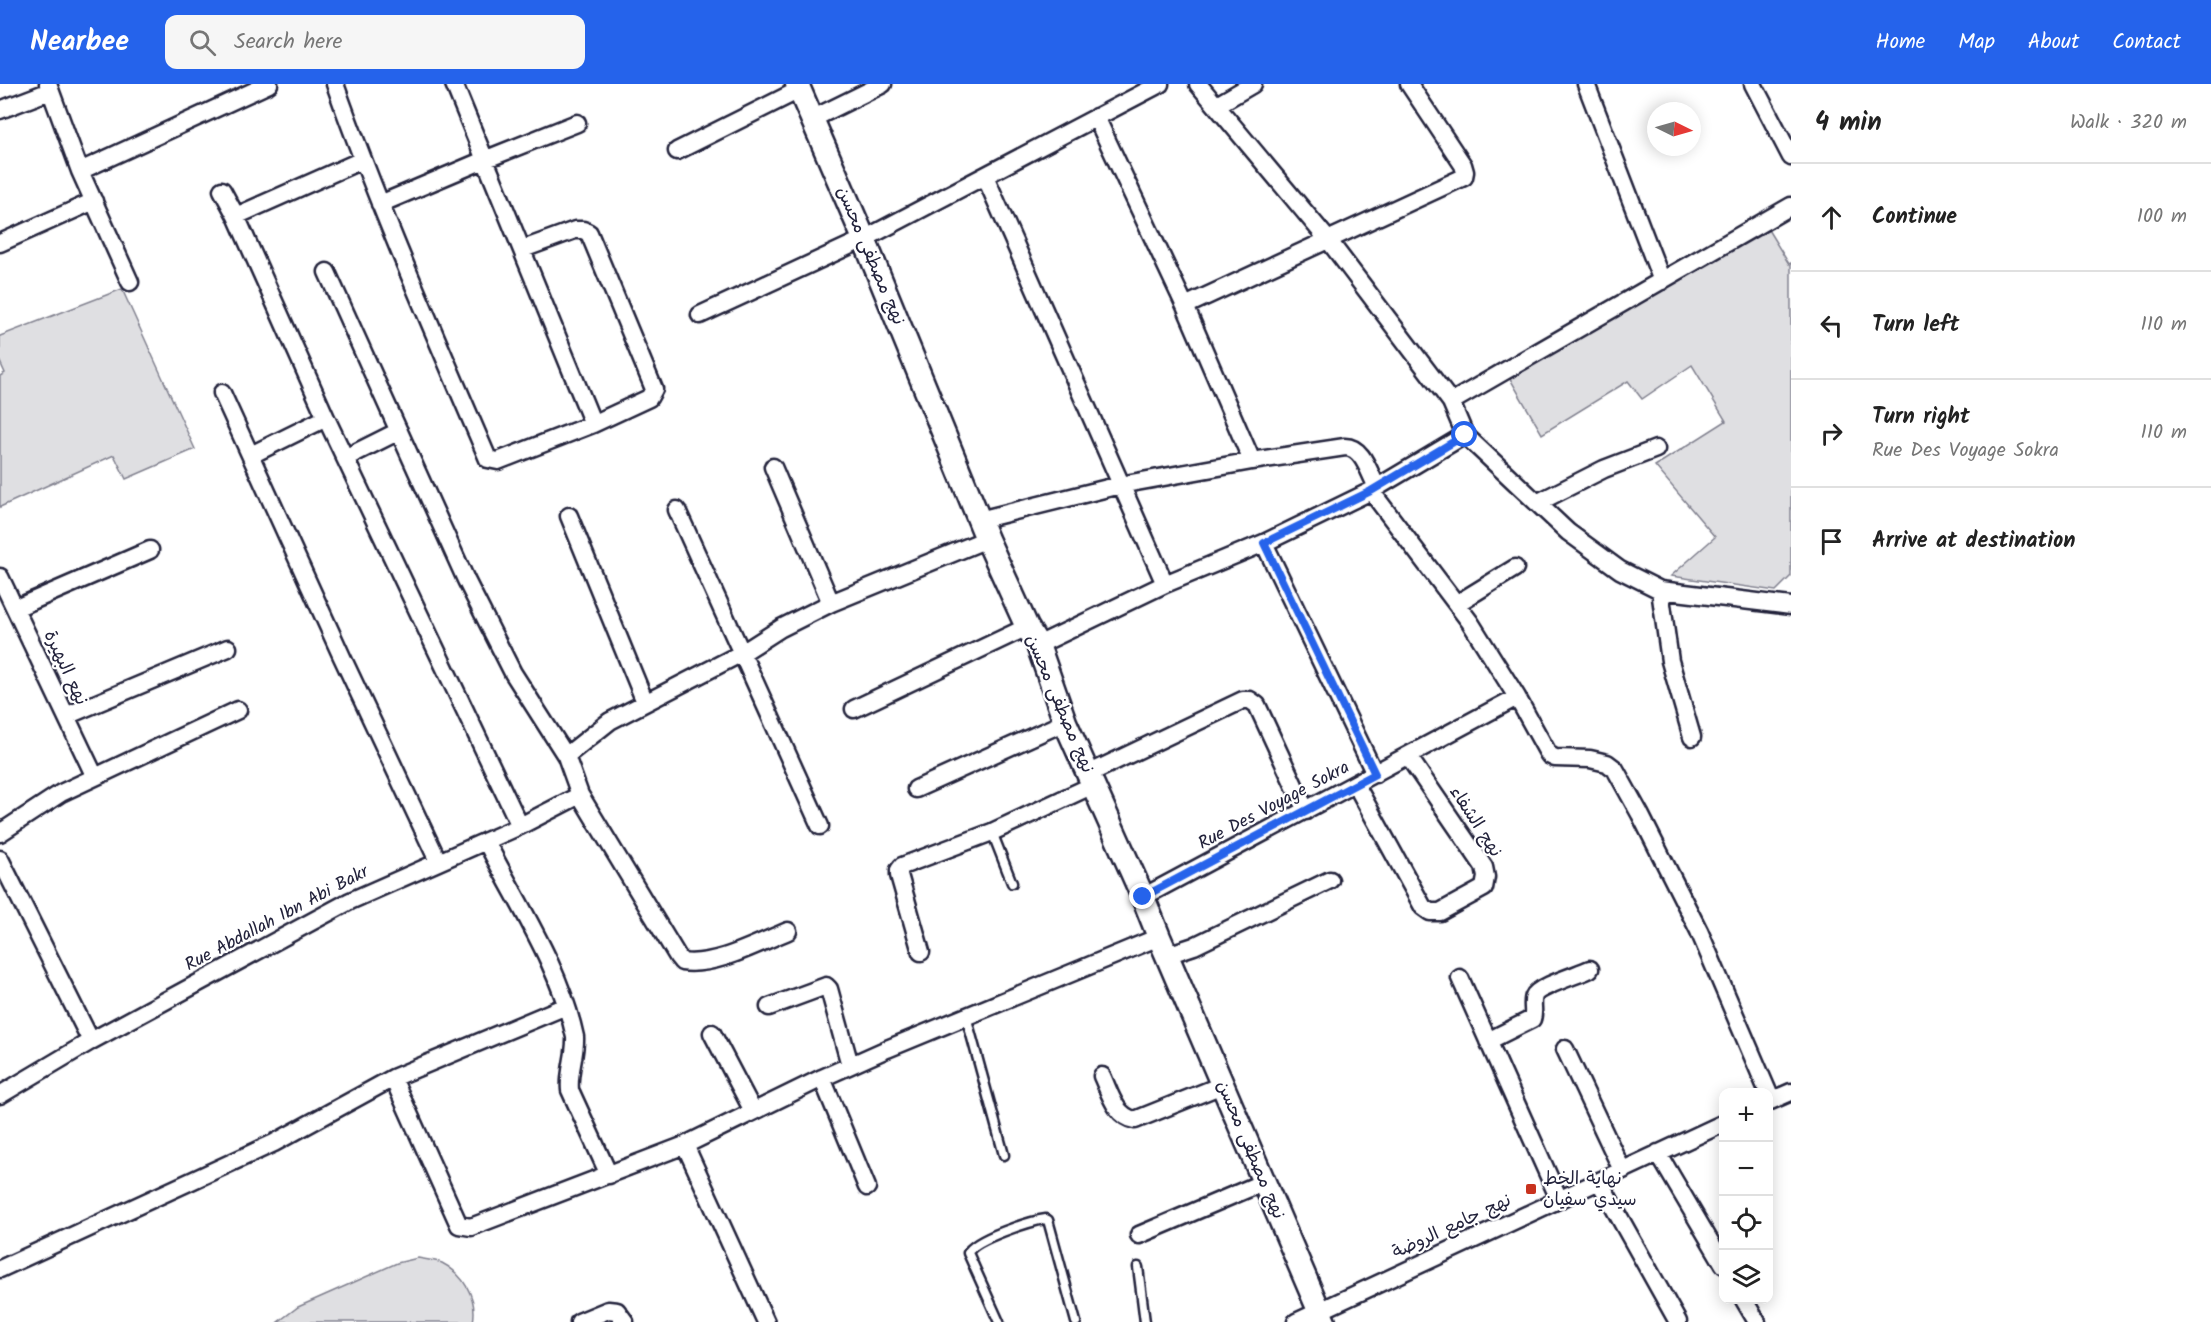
<!DOCTYPE html>
<meta charset="utf-8">
<style>
:root{--surface:#fff;--page:#f6f6f6;--text:#222;--muted:#767676;--line:#e0e0e0;--accent:#2563eb}
body{margin:0;font-family:Kalam,"Playpen Sans Arabic",sans-serif;background:var(--page);color:var(--text)}
.controls{position:absolute;right:18px;bottom:18px;display:grid;overflow:hidden;border-radius:12px;box-shadow:0 3px 15px #0003}
.controls button{width:54px;height:54px;display:grid;place-items:center;padding:0;border:0;border-bottom:2px solid var(--line);background:var(--surface);color:var(--text);font:30px sans-serif}
.compass{position:absolute;left:1647px;top:18px;width:54px;height:54px;border-radius:50%;background:var(--surface);box-shadow:0 3px 15px #0003;rotate:95deg}
.stop{position:absolute;width:18px;height:18px;margin:-14px;border:4px solid #2563eb;border-radius:50%;background:#fff}
.stop.end{background:#2563eb;border-color:#fff;box-shadow:0 2px 6px #0008}
.list{margin:0;padding:0;list-style:none}
h2{display:flex;justify-content:space-between;align-items:center;height:78px;margin:0;padding:0 24px;font-size:26px}
h2 small{font-size:20px;font-weight:400;color:var(--muted)}
.list li{display:grid;grid-template-columns:39px 1fr auto;gap:18px;align-items:center;box-sizing:border-box;height:108px;padding:0 24px;border-top:2px solid var(--line)}
.list b{display:block;font-size:22px;white-space:nowrap}
.list p{margin:0;font-size:20px;white-space:nowrap;color:var(--muted)}
.list em{font-size:20px;font-style:normal;color:var(--muted)}
.icon{flex:none;width:33px;height:33px;fill:none;stroke:currentColor;stroke-width:2;stroke-linecap:round;stroke-linejoin:round}
.map{position:relative;flex:none;width:1791px;height:1238px;overflow:hidden}
header{display:flex;align-items:center;gap:36px;box-sizing:border-box;height:84px;padding:0 30px;background:var(--accent);color:#fff}
header strong{font-size:28px}
nav{display:flex;gap:33px;margin-inline-start:auto;font-size:21px}
.search{width:420px;height:54px;background:var(--page);display:flex;align-items:center;gap:15px;box-sizing:border-box;padding:0 21px;border-radius:12px;color:var(--muted);font-size:22px}
main{display:flex}
aside{flex:1;background:var(--surface)}
.map>svg:first-child{display:block}
.grass{fill:#dfdfe2;stroke:#80808e;stroke-width:1.5}
.lines{fill:none;stroke-linecap:round;stroke-linejoin:round}
.service-casing{stroke:#22223b;stroke-width:13}
.minor-casing{stroke:#22223b;stroke-width:21}
.secondary-casing{stroke:#22223b;stroke-width:27}
.service{stroke:#fff;stroke-width:8}
.minor{stroke:#fff;stroke-width:16}
.secondary{stroke:#fff;stroke-width:22}
.route{stroke:#2563eb;stroke-width:8}
.poi-dot{fill:#c8321e;stroke:#fff;stroke-width:2}
.labels{text-anchor:middle;dominant-baseline:central;stroke-width:4.5;stroke-linejoin:round;paint-order:stroke}
.street-label{font-size:18px;fill:#22223b;stroke:#fff}
.poi-label{font-size:18px;fill:#22223b;stroke:#fff;text-anchor:start}
</style>
<header>
<strong>Nearbee</strong>
<div class="search"><svg class="icon" aria-label="search" viewBox="0 0 24 24"><circle cx="10" cy="10" r="6"/><path d="M15 15l6 6"/></svg>Search here</div>
<nav><a>Home</a><a>Map</a><a>About</a><a>Contact</a></nav>
</header>
<main>
<div class="map">
<svg width="1791" height="1238" viewBox="0 0 1791 1238">
<rect width="100%" height="100%" fill="#fff"/>
<filter id="ink" filterUnits="userSpaceOnUse"><feTurbulence type="fractalNoise" baseFrequency=".0167" numOctaves="2"/><feDisplacementMap in="SourceGraphic" scale="12" xChannelSelector="R" yChannelSelector="G"/><feConvolveMatrix kernelMatrix="1 2 1 2 8 2 1 2 1" color-interpolation-filters="sRGB"/></filter>
<g filter="url(#ink)">
<!-- grass -->
<path class="grass" d="M1767,144L1789,180L1791,179V492L1776,507L1671,492L1715,453L1655,382L1726,337L1692,281L1642,315L1628,297L1542,350L1509,293Z
M122,205L195,365L126,395L114,371L0,423V292L5,289L0,278V252Z
M418,1174C426,1176 435,1176 442,1179C463,1190 478,1214 473,1238H278L298,1223L397,1179Z"/>
<g class="lines">
<!-- service casing -->
<g class="service-casing">
<path id="service" d="M992,748L1012,799
M966,932L1004,1071
M1138,1183L1145,1238
M999,1238L968,1169C974,1155 1031,1137 1046,1135L1048,1136L1076,1238"/>
</g>
<!-- minor casing -->
<g class="minor-casing">
<path id="minor" d="M48,0L80,87L130,198
M335,0C380,127 435,251 488,375L498,377L593,340L649,314L654,305L589,149L583,146H575L523,165
M454,0L593,340
M1198,0L1329,157L1451,318L1465,351L1568,448L1620,486L1660,506L1791,522
M1586,0L1662,197
M1753,0L1791,73
M1217,21L1253,0
M0,26L50,7
M1096,33L1185,222L1252,377
M812,35L883,0
M677,67L799,6
M80,87L269,0
M985,92L1165,500
M222,106L236,132L326,334L520,742
M380,120L484,76L577,39
M236,132L362,76
M0,159L94,117
M327,188L466,496L513,589L566,672L580,711L678,873L682,878C715,883 758,859 788,847
M1185,222L1464,93L1465,88L1463,81L1409,0
M700,231L864,155L1160,0
M222,309L342,573L438,777
M1451,318L1791,122
M251,371L326,334
M345,374L399,347
M773,383L831,519
M1371,407L1470,538L1517,613L1549,671L1555,674L1590,675L1607,679L1615,685L1640,730L1699,847L1768,1008
M1537,419L1604,385L1656,365
M677,426L820,742
M569,432L645,618
M979,436L1120,401L1252,377L1345,363C1363,363 1369,389 1377,403
M1264,459L1375,690
M0,493L95,693
M1660,506L1670,577L1692,653
M1458,519L1515,484
M16,524L150,466
M1038,561L1165,500L1264,459L1371,407L1465,351
M854,625L1027,543
M66,632L228,564
M566,672L610,637L742,569L781,544L831,519L987,455
M1088,690L1243,616H1250L1257,621L1306,727
M1356,701L1423,823L1430,828H1440L1484,804L1486,793L1484,783L1408,672
M916,705L1065,638
M0,749L61,709L238,626
M486,757C518,821 560,882 575,953C576,971 568,988 570,1006L609,1091
M0,775L91,957
M1143,813L1517,613
M921,868L899,791V786L902,782L992,748L1093,701
M1167,871L1194,862L1330,796
M1460,894L1559,1115
M769,923L826,902L829,905L850,981
M712,949L753,1027
M1488,957L1532,935C1535,928 1531,919 1534,912C1537,903 1580,890 1590,885
M1565,965L1622,1086
M1102,992C1110,1009 1115,1032 1135,1036L1222,1001
M393,994L459,1141L471,1143L685,1061L822,994L887,965L1159,853
M822,994L867,1103
M0,1011L91,957L350,817L520,742L580,711
M1768,1018L1791,1008
M685,1061L766,1238
M1658,1069L1724,1181
M1599,1097L1678,1238
M1139,1151L1264,1098
M0,1185L274,1059L393,994L566,922
M1744,1216L1757,1238
M579,1238L608,1226L617,1227L625,1238
M1296,1238L1724,1039"/>
</g>
<!-- secondary casing -->
<g class="secondary-casing">
<path id="secondary" d="M797,0L864,155L987,455L1027,543L1038,561L1065,638L1143,813L1159,853L1324,1238"/>
</g>
<!-- service -->
<use href="#service" class="service"/>
<!-- minor -->
<use href="#minor" class="minor"/>
<!-- secondary -->
<use href="#secondary" class="secondary"/>
</g>
</g>
<g class="lines" filter="url(#ink)">
<!-- route -->
<path class="route" d="M1143,813L1375,690L1264,459L1371,407L1465,351"/>
</g>
<!-- markers -->
<rect class="poi-dot" x="1525" y="1099" width="12" height="12" rx="3"/>
<g class="labels">
<!-- street labels -->
<g class="street-label">
<text transform="translate(870 172) rotate(67)">نهج مصطفى محسن</text>
<text transform="translate(65 584) rotate(65)">نهع البهيرة</text>
<text transform="translate(1059 620) rotate(67)">نهج مصطفى محسن</text>
<text transform="translate(1274 722) rotate(-28)">Rue Des Voyage Sokra</text>
<text transform="translate(1475 738) rotate(57)">نهج الشفاء</text>
<text transform="translate(277 835) rotate(-28)">Rue Abdallah Ibn Abi Bakr</text>
<text transform="translate(1250 1066) rotate(67)">نهج مصطفى محسن</text>
<text transform="translate(1452 1143) rotate(-25)">نهج جامع الروضة</text>
</g>
<!-- poi labels -->
<g class="poi-label">
<text x="1543" y="1095">نهاية الخط<tspan x="1543" dy="21">سيدي سفيان</tspan></text>
</g>
</g>
</svg>
<div class="controls">
<button>+</button>
<button>−</button>
<button><svg class="icon" aria-label="locate" viewBox="0 0 24 24"><circle cx="12" cy="12" r="6"/><path d="M12 2v4M12 18v4M2 12h4M18 12h4"/></svg></button>
<button><svg class="icon" aria-label="layers" viewBox="0 0 24 24"><path d="M12 4l9 5-9 5-9-5zM3 14l9 5 9-5"/></svg></button>
</div>
<svg class="compass" viewBox="-18 -18 36 36"><path d="M0-13l5 13h-10z" fill="#e53935"/><path d="M0 13l5-13h-10z" fill="#767676"/></svg>
<div class="stop" style="left:1465px;top:351px"></div>
<div class="stop end" style="left:1143px;top:813px"></div>
</div>
<aside>
<h2>4 min<small>Walk · 320 m</small></h2>
<ul class="list">
<li><svg class="icon" aria-label="ahead" viewBox="0 0 24 24"><path d="M12 20V5M6 11l6-6 6 6"/></svg><div><b>Continue</b></div><em>100 m</em></li>
<li><svg class="icon" aria-label="left" viewBox="0 0 24 24"><path d="M17 20v-9H6M10 6l-5 5 5 5"/></svg><div><b>Turn left</b></div><em>110 m</em></li>
<li><svg class="icon" aria-label="right" viewBox="0 0 24 24"><path d="M7 20v-9h11M14 6l5 5-5 5"/></svg><div><b>Turn right</b><p>Rue Des Voyage Sokra</p></div><em>110 m</em></li>
<li><svg class="icon" aria-label="arrive" viewBox="0 0 24 24"><path d="M6 21V4h12l-3 4 3 4H6"/></svg><div><b>Arrive at destination</b></div></li>
</ul>
</aside>
</main>
